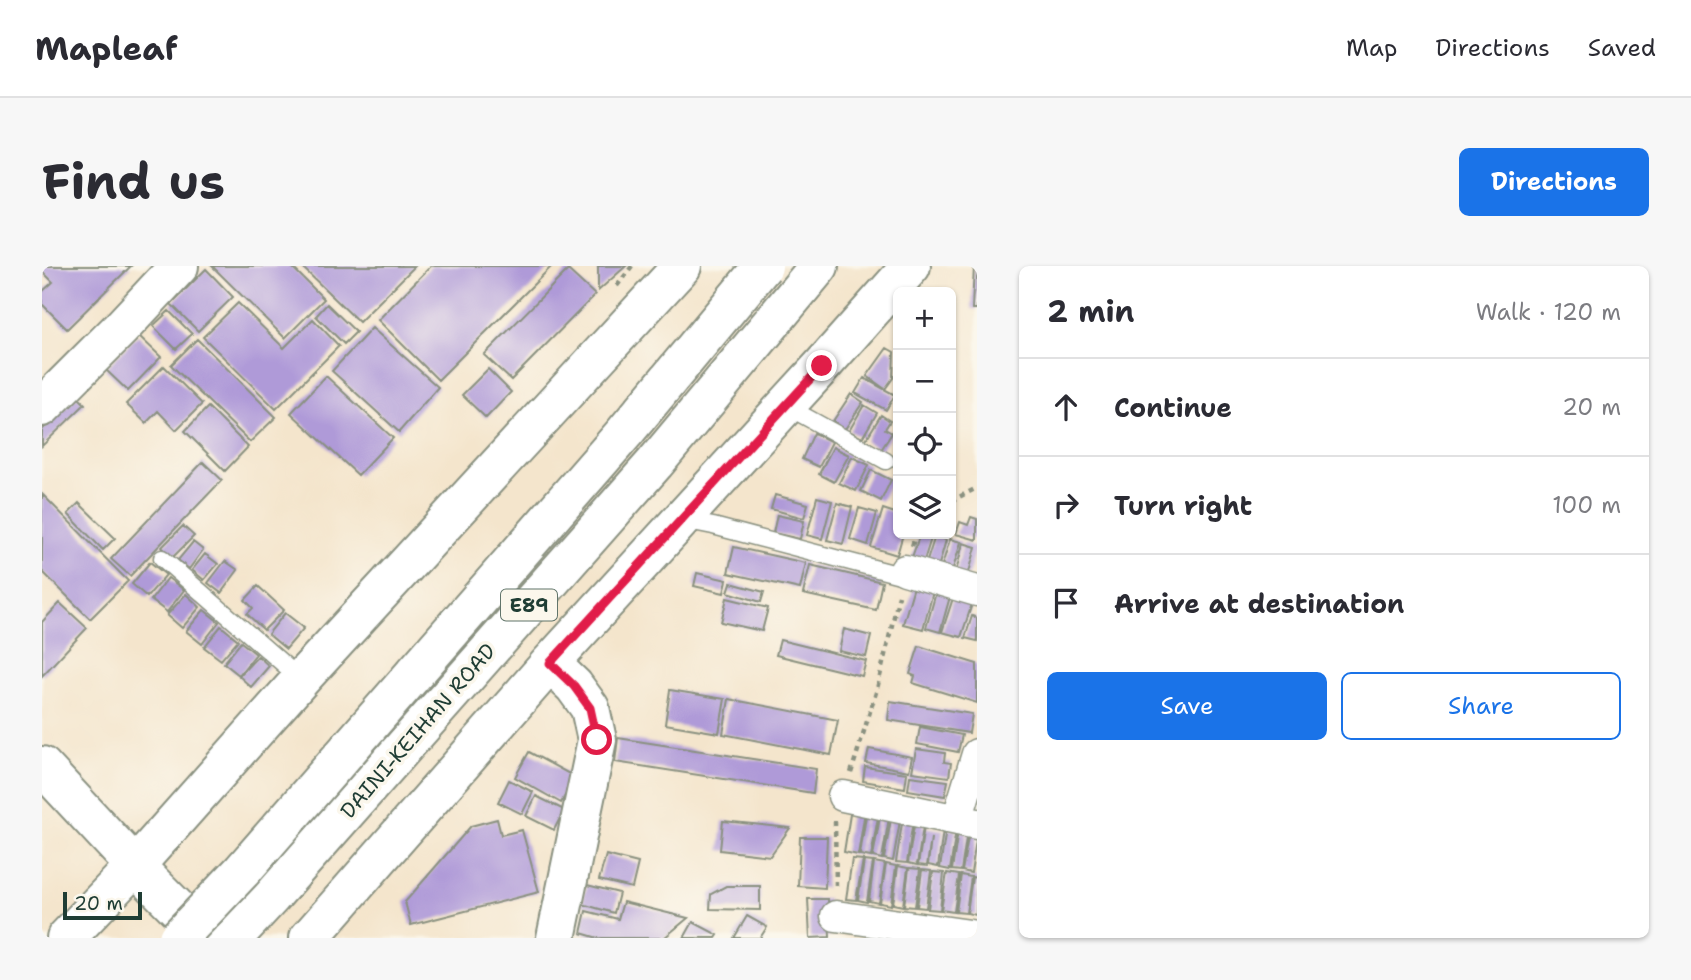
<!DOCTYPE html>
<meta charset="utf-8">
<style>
:root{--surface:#fff;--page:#f7f7f7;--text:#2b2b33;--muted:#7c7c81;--line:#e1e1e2;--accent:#1a73e8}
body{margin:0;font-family:"Shantell Sans",sans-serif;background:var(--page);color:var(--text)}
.controls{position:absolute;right:21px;top:21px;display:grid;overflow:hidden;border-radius:10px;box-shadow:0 2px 5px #0004}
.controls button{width:63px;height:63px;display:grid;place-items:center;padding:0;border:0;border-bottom:2px solid var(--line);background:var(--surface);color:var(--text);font:35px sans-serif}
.scale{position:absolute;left:21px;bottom:18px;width:79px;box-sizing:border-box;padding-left:7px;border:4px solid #1f3d34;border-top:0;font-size:19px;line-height:24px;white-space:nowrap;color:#1f3d34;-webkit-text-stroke:5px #fbf7ec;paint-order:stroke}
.stop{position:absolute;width:21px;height:21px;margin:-16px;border:5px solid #e11d48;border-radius:50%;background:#fff}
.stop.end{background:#e11d48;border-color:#fff;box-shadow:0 2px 7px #0008}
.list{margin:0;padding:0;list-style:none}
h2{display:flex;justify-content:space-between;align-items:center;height:91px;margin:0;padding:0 28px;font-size:30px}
h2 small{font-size:23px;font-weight:400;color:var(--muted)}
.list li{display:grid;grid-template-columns:46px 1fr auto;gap:21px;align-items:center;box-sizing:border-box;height:98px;padding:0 28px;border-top:2px solid var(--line)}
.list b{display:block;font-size:26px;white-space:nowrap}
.list em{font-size:23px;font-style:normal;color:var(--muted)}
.actions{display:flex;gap:14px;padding:21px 28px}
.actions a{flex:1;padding:16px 0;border:2px solid var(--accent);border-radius:10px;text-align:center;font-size:24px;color:var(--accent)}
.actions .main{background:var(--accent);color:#fff}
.icon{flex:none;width:38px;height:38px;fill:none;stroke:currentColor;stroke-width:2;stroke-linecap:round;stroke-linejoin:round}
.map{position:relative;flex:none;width:935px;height:672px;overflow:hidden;border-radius:10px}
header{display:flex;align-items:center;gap:42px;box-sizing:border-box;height:98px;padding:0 35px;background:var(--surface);border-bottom:2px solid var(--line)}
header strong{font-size:33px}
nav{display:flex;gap:38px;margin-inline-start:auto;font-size:24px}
.intro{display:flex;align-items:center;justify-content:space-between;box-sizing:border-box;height:168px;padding:0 42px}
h1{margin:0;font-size:49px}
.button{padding:18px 32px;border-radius:10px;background:var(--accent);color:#fff;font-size:24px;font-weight:700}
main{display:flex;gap:42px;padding:0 42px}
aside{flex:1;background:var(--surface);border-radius:10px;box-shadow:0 2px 5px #0004}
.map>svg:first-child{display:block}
.building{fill:#af9ad8}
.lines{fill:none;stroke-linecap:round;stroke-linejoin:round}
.service-casing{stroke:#8a9180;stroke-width:19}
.minor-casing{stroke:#8a9180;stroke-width:33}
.tertiary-casing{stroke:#8a9180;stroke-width:42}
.motorway-casing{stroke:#8a9180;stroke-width:42}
.path{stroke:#8a9180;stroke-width:4.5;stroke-dasharray:5 5;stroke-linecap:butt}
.service{stroke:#fff;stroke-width:16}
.minor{stroke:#fff;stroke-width:30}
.tertiary{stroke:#fff;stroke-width:38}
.motorway{stroke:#fff;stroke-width:38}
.motorway-bridge-casing{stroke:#8a9180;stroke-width:42;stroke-linecap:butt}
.motorway-bridge{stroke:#fff;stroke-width:38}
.route{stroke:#e11d48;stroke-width:9}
.labels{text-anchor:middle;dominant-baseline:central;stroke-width:7;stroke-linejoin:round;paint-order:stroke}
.shield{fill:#fbf7ec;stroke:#61756b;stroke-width:2}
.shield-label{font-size:19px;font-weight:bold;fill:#1f3d34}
.street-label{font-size:21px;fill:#1f3d34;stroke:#fbf7ec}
</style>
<header>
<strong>Mapleaf</strong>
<nav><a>Map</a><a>Directions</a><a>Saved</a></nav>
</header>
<div class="intro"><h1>Find us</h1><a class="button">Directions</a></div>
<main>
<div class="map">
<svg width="935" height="672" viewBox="0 0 935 672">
<rect width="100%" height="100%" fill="#fbf7ec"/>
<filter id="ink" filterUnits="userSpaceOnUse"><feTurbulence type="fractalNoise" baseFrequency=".0143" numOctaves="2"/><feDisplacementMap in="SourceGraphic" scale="14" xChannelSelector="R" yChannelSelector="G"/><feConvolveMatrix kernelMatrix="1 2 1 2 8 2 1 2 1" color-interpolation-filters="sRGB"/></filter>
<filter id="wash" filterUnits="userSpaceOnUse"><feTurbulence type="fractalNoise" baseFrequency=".00686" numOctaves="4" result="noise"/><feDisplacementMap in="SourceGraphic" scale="28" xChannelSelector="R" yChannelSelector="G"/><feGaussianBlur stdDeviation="1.57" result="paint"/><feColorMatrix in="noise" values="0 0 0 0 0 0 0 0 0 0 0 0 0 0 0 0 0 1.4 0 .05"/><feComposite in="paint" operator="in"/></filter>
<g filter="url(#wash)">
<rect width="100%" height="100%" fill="#f4e5cc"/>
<g id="blocks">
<!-- building -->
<path class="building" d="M0,0H89L25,63L0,38V26L11,16L0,5Z
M170,0H249L282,33L243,72Z
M259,0H373L317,56Z
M389,0H510L396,114L336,54Z
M556,0H584L556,25Z
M932,0H935V43H930Z
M164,3L191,31L156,65L129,38Z
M526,4L553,29L469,114L442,89Z
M196,37L242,82L271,53L297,80L234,143L161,71Z
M285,38L314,66L302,78L274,50Z
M127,45L150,68L134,83L111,60Z
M330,62L396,121L357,166L290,105Z
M96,69L119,91L86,125L63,103Z
M155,73L234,151L208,176L129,99Z
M845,82L852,86L851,112L843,123L825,110Z
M122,100L160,138L134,164L116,145L104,157L84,138Z
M446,103L469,126L444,152L420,129Z
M284,110L351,172L316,209L249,147Z
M822,112L853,129L844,144L813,127Z
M809,128L821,136L803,163L791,155Z
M35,130L43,138L0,180V164Z
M822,139L835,147L820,172L807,165Z
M166,141L206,181L183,205L143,165Z
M839,149L848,155L843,163L850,167L839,184L823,175Z
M772,167L790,176L777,201L760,193Z
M791,181L807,189L792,216L777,208Z
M810,191L827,199L814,225L797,217Z
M161,196L180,214L88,310L69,293Z
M829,204L849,214L839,235L819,225Z
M0,228L86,315L48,353L0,305Z
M733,229L766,238L762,252L729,243Z
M775,231L790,235L780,273L765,269Z
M37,237L73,272L61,284L26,248Z
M795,237L810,241L801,278L785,274Z
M817,242L835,247L826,279L808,273Z
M841,243L856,248V268H861L855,289L829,281Z
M735,249L762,255L758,273L731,267Z
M929,251L935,253V274L914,268L918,256L926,259Z
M141,260L152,270L130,292L120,281Z
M878,268L890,269L881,298L869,294Z
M893,270L904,274L896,302L884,298Z
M908,273L919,276L910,306L899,303Z
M151,276L161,284L147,303L136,294Z
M921,277L934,281L926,310L914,306Z
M692,281L764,297L758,323L686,307Z
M163,288L176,298L162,314L150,304Z
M183,295L196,304L179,327L166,317Z
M108,296L124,309L105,331L90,318Z
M768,299L840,316L834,344L761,328Z
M655,307L685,314L682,327L652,320Z
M126,312L142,324L125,346L109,334Z
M689,317L722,326L719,336L686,326Z
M873,317L892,322L881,363L861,358Z
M216,320L242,344L222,364L205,348L211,342L203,334Z
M895,323L909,327L898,366L884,362Z
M144,328L158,341L140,362L125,349Z
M912,329L931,335L919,371L900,366Z
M685,332L726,342L720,365L679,356Z
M18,337L45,362L0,410V356Z
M162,344L177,356L160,378L144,365Z
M243,347L262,362L244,383L226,368Z
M930,350L935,352V375L923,372Z
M179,360L196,374L179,394L162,381Z
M802,363L829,370L824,391L797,385Z
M738,374L824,395L820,410L734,389Z
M199,376L214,388L197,409L182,397Z
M877,380L935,398V437L871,417L873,410L868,408Z
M216,390L227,400L209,421L197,410Z
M628,424L683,433L677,467L623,458Z
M687,433L796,454L789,489L681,468Z
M848,435L930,448L927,467L846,454Z
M878,461L920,469L916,486L875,478Z
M576,472L774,503L771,527L573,496Z
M827,483L870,491L867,505L824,497Z
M874,483L903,487L902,496L909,497L907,511L870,506Z
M487,486L533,511L519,537L473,511Z
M823,501L865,507L863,522L821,515Z
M868,510L906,515L903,530L866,524Z
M467,514L491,526L480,548L456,536Z
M494,530L522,544L512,564L484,550Z
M809,542L823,545L816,589L802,586Z
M825,543L837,545L829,591L818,589Z
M839,545L848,546L840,593L831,591Z
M850,547L859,549L851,595L842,593Z
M861,551L871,553L865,597L854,596Z
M455,553L459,569L480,564L497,626L369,659L363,636L429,560Z
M873,554L882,555L875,599L866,597Z
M681,555L748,562L728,590L678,584Z
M882,561L901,564L896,601L886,599L889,572L885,600L876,599Z
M904,563L914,564L908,604L898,602Z
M916,565L925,566L919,605L910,604Z
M927,566L935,568L929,607L920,605Z
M758,571H785L783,622L756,620Z
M564,589L596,597L590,622L557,614Z
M810,593L821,594L814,634L804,633Z
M822,595L831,596L825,636L816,634Z
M832,596L843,598L837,637L827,635Z
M844,598L854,600L849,639L838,637Z
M856,600L866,602L861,640L851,638Z
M867,602L878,603L873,641L862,640Z
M880,604L889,605L884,642L875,641Z
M891,606L902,607L898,644L886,643Z
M905,607L917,609L912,646L899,644Z
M919,609L929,611L924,647L914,646Z
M930,611L935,612L934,649L925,647Z
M545,619L577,627L572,647L540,638Z
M684,620H718V644L668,643L669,628Z
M766,633H786L788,671L768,672Z
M581,636L646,652L622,672H556L539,667L544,645L576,653Z
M705,650L725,661L718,672H692Z
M651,656L676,669L674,672H642Z"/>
</g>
</g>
<g filter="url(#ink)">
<use href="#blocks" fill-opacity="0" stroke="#8a9180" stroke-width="2"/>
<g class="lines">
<!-- service casing -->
<g class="service-casing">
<path id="service" d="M744,140L844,195
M641,254L671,260L862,310
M120,292L246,402L261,411"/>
</g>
<!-- minor casing -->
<g class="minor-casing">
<path id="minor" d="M863,304L935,325
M801,530L935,558
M915,554L935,488
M794,650L935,670"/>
</g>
<!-- tertiary casing -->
<g class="tertiary-casing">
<path id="tertiary" d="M0,141L79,62L137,0
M508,397L532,420L548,442L555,474L514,672
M0,500L93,600L165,672
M24,672L93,600L261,411L640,0
M267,672L508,397L780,100L869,0"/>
</g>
<!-- motorway casing -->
<g class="motorway-casing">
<path id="motorway" d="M191,672L230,630L613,197L777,0"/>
</g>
<!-- path -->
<path class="path" d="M575,20L590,0
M909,235L935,222
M870,280L874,268
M809,507L835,423L857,329
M793,555L794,623"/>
<!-- service -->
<use href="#service" class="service"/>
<!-- minor -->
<use href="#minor" class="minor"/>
<!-- tertiary -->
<use href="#tertiary" class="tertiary"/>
<!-- motorway -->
<use href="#motorway" class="motorway"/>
<!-- motorway-bridge casing -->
<g class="motorway-bridge-casing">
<path id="motorway-bridge" d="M136,672L200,605L583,166L721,0"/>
</g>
<!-- motorway-bridge -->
<use href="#motorway-bridge" class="motorway-bridge"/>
</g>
</g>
<g class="lines" filter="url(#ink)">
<!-- route -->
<path class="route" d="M555,474L548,442L532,420L508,397L780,100"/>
</g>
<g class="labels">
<!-- shield labels -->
<rect class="shield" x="459" y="323.5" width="56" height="31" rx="5"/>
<g class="shield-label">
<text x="487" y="339">E89</text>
</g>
<!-- street labels -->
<g class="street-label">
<text transform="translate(376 465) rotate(-49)">DAINI-KEIHAN ROAD</text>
</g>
</g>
</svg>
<div class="controls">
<button>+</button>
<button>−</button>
<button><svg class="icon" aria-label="locate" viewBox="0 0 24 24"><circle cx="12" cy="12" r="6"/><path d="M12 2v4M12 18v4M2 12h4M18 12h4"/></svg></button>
<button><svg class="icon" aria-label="layers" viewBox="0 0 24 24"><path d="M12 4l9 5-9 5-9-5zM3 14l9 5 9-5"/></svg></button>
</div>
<div class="scale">20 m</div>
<div class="stop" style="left:555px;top:474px"></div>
<div class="stop end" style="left:780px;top:100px"></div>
</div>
<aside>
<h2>2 min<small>Walk · 120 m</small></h2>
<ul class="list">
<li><svg class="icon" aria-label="ahead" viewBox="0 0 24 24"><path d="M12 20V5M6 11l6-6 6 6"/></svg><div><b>Continue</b></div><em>20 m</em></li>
<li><svg class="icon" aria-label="right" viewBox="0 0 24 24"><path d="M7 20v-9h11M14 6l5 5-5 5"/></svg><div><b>Turn right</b></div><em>100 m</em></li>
<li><svg class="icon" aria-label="arrive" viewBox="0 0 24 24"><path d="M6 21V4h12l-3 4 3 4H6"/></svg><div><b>Arrive at destination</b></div></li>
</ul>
<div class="actions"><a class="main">Save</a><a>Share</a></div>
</aside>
</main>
